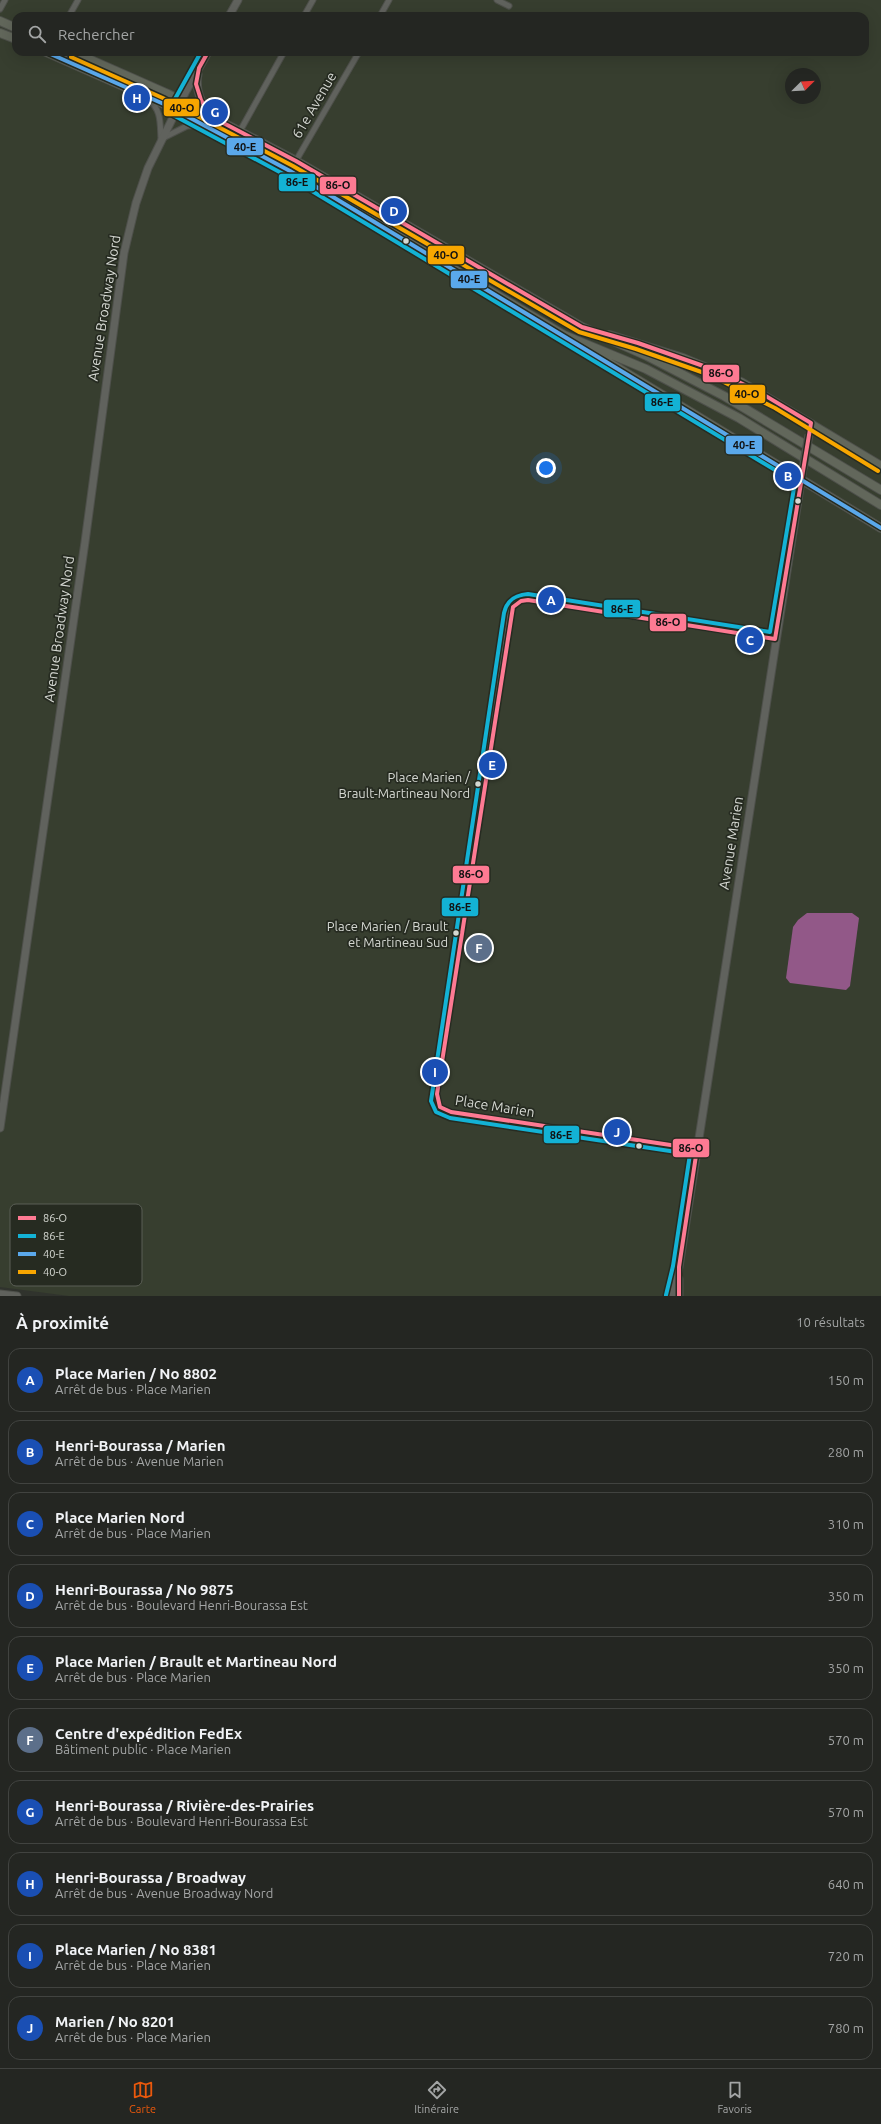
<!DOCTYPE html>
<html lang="fr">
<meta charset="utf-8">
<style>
:root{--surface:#242622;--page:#30322f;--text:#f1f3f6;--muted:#a3a5a5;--line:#414340;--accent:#ea580c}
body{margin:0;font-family:Ubuntu,sans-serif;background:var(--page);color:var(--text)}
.compass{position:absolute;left:785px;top:68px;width:36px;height:36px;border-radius:50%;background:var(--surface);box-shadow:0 4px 16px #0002;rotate:66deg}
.you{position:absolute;left:546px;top:468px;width:14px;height:14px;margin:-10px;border:3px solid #fff;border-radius:50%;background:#1a73e8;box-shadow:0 0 0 6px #1a73e833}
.badge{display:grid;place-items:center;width:26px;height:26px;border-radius:50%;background:var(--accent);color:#fff;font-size:13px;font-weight:700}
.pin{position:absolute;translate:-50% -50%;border:2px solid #fff;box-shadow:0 1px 4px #0006}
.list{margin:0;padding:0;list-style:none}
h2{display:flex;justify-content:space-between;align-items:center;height:52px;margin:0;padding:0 16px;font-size:17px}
h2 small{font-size:13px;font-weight:400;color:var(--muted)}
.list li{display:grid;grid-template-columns:26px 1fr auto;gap:12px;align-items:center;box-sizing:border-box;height:64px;margin:0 8px 8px;padding:0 8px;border:1px solid var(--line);border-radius:12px}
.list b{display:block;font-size:15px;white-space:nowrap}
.list p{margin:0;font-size:13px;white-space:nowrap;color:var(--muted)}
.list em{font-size:13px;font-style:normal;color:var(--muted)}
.icon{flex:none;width:22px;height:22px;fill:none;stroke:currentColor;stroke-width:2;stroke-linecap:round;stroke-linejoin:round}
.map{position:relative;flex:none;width:881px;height:1296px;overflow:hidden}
.search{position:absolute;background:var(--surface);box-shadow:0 4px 16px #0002;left:12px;right:12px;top:12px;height:44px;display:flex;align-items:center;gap:10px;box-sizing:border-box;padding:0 14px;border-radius:12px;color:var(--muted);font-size:15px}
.sheet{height:772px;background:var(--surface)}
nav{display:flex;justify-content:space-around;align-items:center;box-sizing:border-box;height:56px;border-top:1px solid var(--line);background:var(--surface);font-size:11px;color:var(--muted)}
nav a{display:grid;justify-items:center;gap:2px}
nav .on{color:var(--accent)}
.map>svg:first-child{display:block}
.built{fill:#373e2f;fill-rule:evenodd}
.water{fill:#925888}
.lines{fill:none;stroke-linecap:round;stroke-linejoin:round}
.street-casing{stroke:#4e504b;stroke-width:7}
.secondary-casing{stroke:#4e504b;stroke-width:9}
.primary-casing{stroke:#4e504b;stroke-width:10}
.street{stroke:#60625d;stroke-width:5}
.secondary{stroke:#60625d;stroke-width:7}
.primary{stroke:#62675b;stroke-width:8}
.secondary-bridge-casing{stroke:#4e504b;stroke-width:9;stroke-linecap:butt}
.secondary-bridge{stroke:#60625d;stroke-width:7}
.bus-1-casing{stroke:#262b21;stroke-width:7}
.bus-2-casing{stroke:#262b21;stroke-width:7}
.bus-3-casing{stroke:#262b21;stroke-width:7}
.bus-4-casing{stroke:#262b21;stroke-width:7}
.bus-1{stroke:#fe7a93;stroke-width:4}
.bus-2{stroke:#13b2d5;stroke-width:4}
.bus-3{stroke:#5aa8eb;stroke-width:4}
.bus-4{stroke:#f7a600;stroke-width:4}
.bus-dot{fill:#d5d8d2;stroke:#262b21;stroke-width:1.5}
.labels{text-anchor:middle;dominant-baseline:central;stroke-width:3.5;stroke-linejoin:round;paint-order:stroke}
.bus-label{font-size:13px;fill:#d5d8d2;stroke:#262b21;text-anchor:end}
.street-label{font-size:14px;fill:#d5d8d2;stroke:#262b21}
.key{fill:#262b21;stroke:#5b5f56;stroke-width:1}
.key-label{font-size:11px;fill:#d5d8d2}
.line-badge{stroke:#262b21;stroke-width:1.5}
.pale-badge-label{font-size:11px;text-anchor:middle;font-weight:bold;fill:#111}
</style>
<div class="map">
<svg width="881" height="1296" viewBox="0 0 881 1296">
<rect width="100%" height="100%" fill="#30332d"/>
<!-- built -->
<path class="built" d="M0,0H881V1296H69L0,1287ZM16,16H865V52H16ZM791,74H815V98H791Z"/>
<!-- water -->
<path class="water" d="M807,913H852L859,918L850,986L846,990L790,983L786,978L793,927L798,920Z"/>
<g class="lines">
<!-- street casing -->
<g class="street-casing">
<path id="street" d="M497,0L509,6
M0,9L5,0
M69,16L78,0
M304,16L313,0
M380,16L389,0
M148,100C162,109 160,125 161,139L187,126L201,125
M240,131L284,52
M290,171L359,52
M697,1149L451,1112L440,1107L437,1094L510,614C512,604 518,600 528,600L775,639"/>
</g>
<!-- secondary casing -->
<g class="secondary-casing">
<path id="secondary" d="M229,16L238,0
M198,74C195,91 201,102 210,116
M0,1128L85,542L124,253L136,203L148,168L186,91L208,52
M0,1294L17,1296
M672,1296L679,1267L803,468
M679,1296V1279"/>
</g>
<!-- primary casing -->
<g class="primary-casing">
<path id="primary" d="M0,21L16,28
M0,33L16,39
M46,52L166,105L290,171L564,335L646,369L739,418L881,505
M73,52L168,94L296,161L582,327L647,356L724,396L881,490
M609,335L683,358L741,382L881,466
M587,349L881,528"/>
</g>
<!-- street -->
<use href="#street" class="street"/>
<!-- secondary -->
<use href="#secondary" class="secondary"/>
<!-- primary -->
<use href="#primary" class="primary"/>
<!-- secondary-bridge casing -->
<g class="secondary-bridge-casing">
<path id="secondary-bridge" d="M803,468L809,435"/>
</g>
<!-- secondary-bridge -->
<use href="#secondary-bridge" class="secondary-bridge"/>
<!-- bus-1 casing -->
<g class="bus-1-casing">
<path id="bus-1" d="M208,52L199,68L196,84L201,100L210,116L296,161L582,327L638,343L712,369L759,392L811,423L775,639L528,600L521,601L513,607L437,1094L440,1107L451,1112L697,1149L679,1267V1296"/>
</g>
<!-- bus-2 casing -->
<g class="bus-2-casing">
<path id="bus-2" d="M201,52L170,108L173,115L287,176L795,482L770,632L528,594C515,595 507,600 504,613L431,1101L436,1112L450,1118L690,1154L673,1266L666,1295"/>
</g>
<!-- bus-3 casing -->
<g class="bus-3-casing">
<path id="bus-3" d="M46,52L166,105L290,171L881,528"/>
</g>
<!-- bus-4 casing -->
<g class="bus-4-casing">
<path id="bus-4" d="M71,57L165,99L293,166L579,332L636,349L710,375L775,408L878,471"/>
</g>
<!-- bus-1 -->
<use href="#bus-1" class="bus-1"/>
<!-- bus-2 -->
<use href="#bus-2" class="bus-2"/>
<!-- bus-3 -->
<use href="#bus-3" class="bus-3"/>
<!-- bus-4 -->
<use href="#bus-4" class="bus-4"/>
</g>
<!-- markers -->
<g class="bus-dot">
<circle cx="406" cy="241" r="3.5"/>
<circle cx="798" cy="501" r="3.5"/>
<circle cx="478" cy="784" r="3.5"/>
<circle cx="456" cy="933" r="3.5"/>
<circle cx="639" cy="1146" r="3.5"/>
</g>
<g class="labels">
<!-- bus labels -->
<g class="bus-label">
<text x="470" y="777">Place Marien /<tspan x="470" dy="16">Brault-Martineau Nord</tspan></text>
<text x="448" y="926">Place Marien / Brault<tspan x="448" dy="16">et Martineau Sud</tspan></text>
</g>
<!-- street labels -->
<g class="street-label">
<text transform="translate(314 105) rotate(-60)">61e Avenue</text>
<text transform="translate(104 308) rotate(-81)">Avenue Broadway Nord</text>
<text transform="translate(59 629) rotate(-82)">Avenue Broadway Nord</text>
<text transform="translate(731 843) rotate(-81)">Avenue Marien</text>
<text transform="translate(495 1106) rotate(9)">Place Marien</text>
</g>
</g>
<!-- legend -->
<rect x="10" y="1204" width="132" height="82" rx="6" class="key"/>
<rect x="18" y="1216" width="18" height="4" fill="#fe7a93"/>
<rect x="18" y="1234" width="18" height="4" fill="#13b2d5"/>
<rect x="18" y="1252" width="18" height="4" fill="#5aa8eb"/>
<rect x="18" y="1270" width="18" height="4" fill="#f7a600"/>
<g class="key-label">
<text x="43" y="1222">86-O</text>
<text x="43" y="1240">86-E</text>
<text x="43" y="1258">40-E</text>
<text x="43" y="1276">40-O</text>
</g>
<g class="line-badge">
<rect x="163" y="98" width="37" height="19" rx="4" fill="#f7a600"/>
<rect x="226" y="137" width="38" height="19" rx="4" fill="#5aa8eb"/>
<rect x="278" y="173" width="38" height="19" rx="4" fill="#13b2d5"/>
<rect x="319" y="176" width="38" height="19" rx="4" fill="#fe7a93"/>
<rect x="427" y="245" width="38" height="20" rx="4" fill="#f7a600"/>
<rect x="450" y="270" width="38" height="19" rx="4" fill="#5aa8eb"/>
<rect x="702" y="364" width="38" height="19" rx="4" fill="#fe7a93"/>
<rect x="729" y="384" width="37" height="20" rx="4" fill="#f7a600"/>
<rect x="644" y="393" width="37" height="19" rx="4" fill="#13b2d5"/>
<rect x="725" y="435" width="38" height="20" rx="4" fill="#5aa8eb"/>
<rect x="603" y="599" width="38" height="19" rx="4" fill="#13b2d5"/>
<rect x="649" y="613" width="38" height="19" rx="4" fill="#fe7a93"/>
<rect x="452" y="865" width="38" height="19" rx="4" fill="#fe7a93"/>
<rect x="441" y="897" width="38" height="20" rx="4" fill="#13b2d5"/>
<rect x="543" y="1125" width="37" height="19" rx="4" fill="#13b2d5"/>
<rect x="672" y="1138" width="38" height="20" rx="4" fill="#fe7a93"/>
</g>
<g class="pale-badge-label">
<text x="182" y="112">40-O</text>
<text x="245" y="151">40-E</text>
<text x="297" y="186">86-E</text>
<text x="338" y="189">86-O</text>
<text x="446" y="259">40-O</text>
<text x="469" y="283">40-E</text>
<text x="721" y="377">86-O</text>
<text x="747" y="398">40-O</text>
<text x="662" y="406">86-E</text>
<text x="744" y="449">40-E</text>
<text x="622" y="613">86-E</text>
<text x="668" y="626">86-O</text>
<text x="471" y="878">86-O</text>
<text x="460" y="911">86-E</text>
<text x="561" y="1139">86-E</text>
<text x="691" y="1152">86-O</text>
</g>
</svg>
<svg class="compass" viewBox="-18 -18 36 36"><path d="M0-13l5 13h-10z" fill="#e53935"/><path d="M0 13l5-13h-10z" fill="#a3a5a5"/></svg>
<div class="you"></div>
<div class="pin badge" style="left:551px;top:600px;background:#1a4fb4">A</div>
<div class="pin badge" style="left:788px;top:476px;background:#1a4fb4">B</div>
<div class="pin badge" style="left:750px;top:640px;background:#1a4fb4">C</div>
<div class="pin badge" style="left:394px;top:211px;background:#1a4fb4">D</div>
<div class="pin badge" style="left:492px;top:765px;background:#1a4fb4">E</div>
<div class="pin badge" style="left:479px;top:948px;background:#5c6f8a">F</div>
<div class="pin badge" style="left:215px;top:112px;background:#1a4fb4">G</div>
<div class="pin badge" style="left:137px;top:98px;background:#1a4fb4">H</div>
<div class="pin badge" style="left:435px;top:1072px;background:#1a4fb4">I</div>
<div class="pin badge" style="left:617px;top:1132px;background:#1a4fb4">J</div>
<div class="search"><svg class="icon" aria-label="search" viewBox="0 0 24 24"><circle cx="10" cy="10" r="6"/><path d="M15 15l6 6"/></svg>Rechercher</div>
</div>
<section class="sheet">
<h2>À proximité<small>10 résultats</small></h2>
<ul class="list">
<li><span class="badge" style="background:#1a4fb4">A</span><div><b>Place Marien / No 8802</b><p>Arrêt de bus · Place Marien</p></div><em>150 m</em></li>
<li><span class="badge" style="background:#1a4fb4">B</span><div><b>Henri-Bourassa / Marien</b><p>Arrêt de bus · Avenue Marien</p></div><em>280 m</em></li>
<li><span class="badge" style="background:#1a4fb4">C</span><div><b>Place Marien Nord</b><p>Arrêt de bus · Place Marien</p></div><em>310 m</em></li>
<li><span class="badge" style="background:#1a4fb4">D</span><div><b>Henri-Bourassa / No 9875</b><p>Arrêt de bus · Boulevard Henri-Bourassa Est</p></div><em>350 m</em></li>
<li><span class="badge" style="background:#1a4fb4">E</span><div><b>Place Marien / Brault et Martineau Nord</b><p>Arrêt de bus · Place Marien</p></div><em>350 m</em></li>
<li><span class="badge" style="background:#5c6f8a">F</span><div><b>Centre d'expédition FedEx</b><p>Bâtiment public · Place Marien</p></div><em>570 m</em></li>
<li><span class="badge" style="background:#1a4fb4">G</span><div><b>Henri-Bourassa / Rivière-des-Prairies</b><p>Arrêt de bus · Boulevard Henri-Bourassa Est</p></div><em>570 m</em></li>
<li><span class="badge" style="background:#1a4fb4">H</span><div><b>Henri-Bourassa / Broadway</b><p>Arrêt de bus · Avenue Broadway Nord</p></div><em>640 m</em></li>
<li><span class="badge" style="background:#1a4fb4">I</span><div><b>Place Marien / No 8381</b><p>Arrêt de bus · Place Marien</p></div><em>720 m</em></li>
<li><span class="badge" style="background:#1a4fb4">J</span><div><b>Marien / No 8201</b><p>Arrêt de bus · Place Marien</p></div><em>780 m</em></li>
</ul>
</section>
<nav>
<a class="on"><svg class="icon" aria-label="map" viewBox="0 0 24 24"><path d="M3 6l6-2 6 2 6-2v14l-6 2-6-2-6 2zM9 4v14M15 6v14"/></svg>Carte</a>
<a><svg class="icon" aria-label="directions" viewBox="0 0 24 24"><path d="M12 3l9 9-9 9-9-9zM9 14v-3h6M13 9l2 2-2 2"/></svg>Itinéraire</a>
<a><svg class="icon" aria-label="saved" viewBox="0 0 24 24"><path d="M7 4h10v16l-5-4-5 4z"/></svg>Favoris</a>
</nav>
